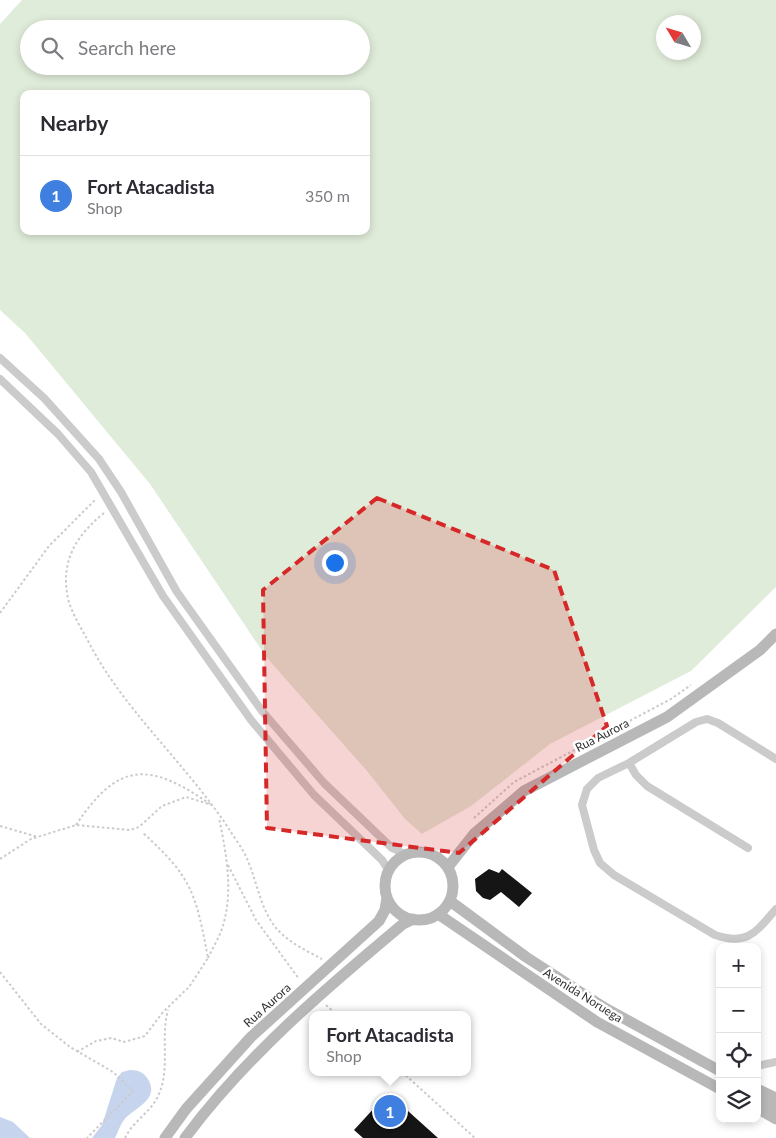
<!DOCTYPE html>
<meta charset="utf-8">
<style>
:root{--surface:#fff;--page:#f2f2f3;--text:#2b2b33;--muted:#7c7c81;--line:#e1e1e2;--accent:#7c3aed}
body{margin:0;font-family:Lato,sans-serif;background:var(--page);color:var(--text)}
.controls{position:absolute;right:15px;bottom:15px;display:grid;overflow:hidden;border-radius:10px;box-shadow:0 2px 8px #0003}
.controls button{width:45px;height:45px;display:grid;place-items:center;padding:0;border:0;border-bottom:1px solid var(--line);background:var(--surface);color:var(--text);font:25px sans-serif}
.compass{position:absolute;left:656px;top:15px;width:45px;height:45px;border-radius:50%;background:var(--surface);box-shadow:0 2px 8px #0003;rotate:308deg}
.you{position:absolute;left:334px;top:562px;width:18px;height:18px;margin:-12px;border:4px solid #fff;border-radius:50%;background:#1a73e8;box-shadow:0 0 0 8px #1a73e833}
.badge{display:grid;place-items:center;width:32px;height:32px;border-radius:50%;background:var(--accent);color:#fff;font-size:16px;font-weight:700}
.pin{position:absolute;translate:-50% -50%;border:2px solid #fff;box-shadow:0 1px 5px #0006}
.popup{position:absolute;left:309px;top:1011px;width:162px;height:65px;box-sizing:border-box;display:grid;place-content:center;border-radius:10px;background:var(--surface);filter:drop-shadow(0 1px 4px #0005);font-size:16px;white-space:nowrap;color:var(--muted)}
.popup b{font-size:19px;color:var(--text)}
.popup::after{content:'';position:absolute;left:50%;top:100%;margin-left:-10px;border:10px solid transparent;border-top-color:var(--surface)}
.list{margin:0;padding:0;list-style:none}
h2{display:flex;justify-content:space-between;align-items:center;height:65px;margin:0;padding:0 20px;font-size:21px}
h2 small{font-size:16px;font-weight:400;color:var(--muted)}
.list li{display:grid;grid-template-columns:32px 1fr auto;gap:15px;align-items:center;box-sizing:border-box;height:80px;padding:0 20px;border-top:1px solid var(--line)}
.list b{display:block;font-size:19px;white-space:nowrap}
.list p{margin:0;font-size:16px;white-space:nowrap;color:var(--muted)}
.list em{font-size:16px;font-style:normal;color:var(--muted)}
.icon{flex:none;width:28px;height:28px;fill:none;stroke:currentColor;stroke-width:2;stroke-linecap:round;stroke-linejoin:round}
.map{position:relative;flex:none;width:776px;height:1138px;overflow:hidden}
.search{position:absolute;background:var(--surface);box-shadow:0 2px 8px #0003;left:20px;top:20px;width:350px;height:55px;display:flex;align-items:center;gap:12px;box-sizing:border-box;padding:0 18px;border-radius:28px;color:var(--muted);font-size:19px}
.panel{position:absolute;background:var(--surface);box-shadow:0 2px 8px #0003;left:20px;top:90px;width:350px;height:145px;border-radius:10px}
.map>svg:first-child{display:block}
.green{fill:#e0ecda;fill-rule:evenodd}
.water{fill:#c6d5ed}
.building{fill:#151515}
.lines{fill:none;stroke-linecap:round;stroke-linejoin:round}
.path{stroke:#cbcbcb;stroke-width:2;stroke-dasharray:2.5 2.5;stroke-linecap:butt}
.street{stroke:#cbcbcb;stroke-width:8}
.secondary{stroke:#b8b8b8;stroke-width:11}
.marked{fill:#d62828;fill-opacity:0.2;stroke:#d62828;stroke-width:4;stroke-dasharray:10 6;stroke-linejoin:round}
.labels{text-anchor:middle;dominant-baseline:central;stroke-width:5;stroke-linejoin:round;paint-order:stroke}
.street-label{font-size:12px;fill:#2e2e2e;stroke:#fff}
</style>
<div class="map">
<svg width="776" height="1138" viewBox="0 0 776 1138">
<rect width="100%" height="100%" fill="#fff"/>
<!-- green -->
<path class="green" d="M22,0H776V587L691,671L550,744L471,806L422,834L405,819L367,771L267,658L150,484L25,333L0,310V24ZM664,22H694V52H664ZM29,29H361V66H29ZM24,94H366V231H24Z"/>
<!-- water -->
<path class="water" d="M130,1070C139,1070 145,1073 149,1081C159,1101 133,1108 124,1120C120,1125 118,1132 115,1138H92L102,1125L117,1078L122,1072Z
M0,1117L13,1122L30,1138H0Z"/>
<!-- building -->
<path class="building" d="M489,869L499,873L502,869L532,893L519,907L501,892L490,900L483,898L476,891L475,879Z
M388,1093L438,1138H363L354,1130Z"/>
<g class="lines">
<!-- path -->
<path class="path" d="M104,513C77,535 60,560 68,598C71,612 80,626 87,639C123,710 185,762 229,829C235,839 244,850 248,861C257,883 260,905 273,924C284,940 305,950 322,959
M0,613L49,546L96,499
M474,818L514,782L671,699L691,685
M76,825C118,762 148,761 210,804
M0,826L38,837
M0,859L31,839L76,825L130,830L139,827L162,806L186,797L212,805
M228,865L256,920L299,979
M208,958C213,947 221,935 224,922C233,888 226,852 219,818
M0,972L41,1024L70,1047L113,1072L133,1091L87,1138
M326,1005L337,1015
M77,1052L96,1041L111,1038L124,1042L145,1036L163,1012L189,987L208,958C196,895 193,878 143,833
M402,1072L475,1138
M125,1138C133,1121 151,1112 158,1096C171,1069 160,1039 168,1010"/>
<!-- street -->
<path class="street" d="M0,358L44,398L99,459L121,492L177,592L262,711L324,783L392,848L407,855
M0,379L58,434L91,472L163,596L251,720L314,795L382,860L389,871
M776,759L718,723L707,719L696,722L629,763L598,778L587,789L582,805L594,850L600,863L614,875L715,935C748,946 756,932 776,909
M629,763L636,775L647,786L748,848
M757,1066L776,1062"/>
<!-- secondary -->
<path class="secondary" d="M385 886a34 34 0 1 1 68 0a34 34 0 1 1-68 0Z
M448,867L474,834L524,791L667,717L760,650L776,634
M450,901L526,957L605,1008L720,1071
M438,914L597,1022L720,1089
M757,1089L776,1098
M757,1098L776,1108
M757,1108L776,1119
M165,1138L186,1109L251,1037L379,921L385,910L387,897
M185,1138C246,1056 324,990 403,924L413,919"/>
</g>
<!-- marked area -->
<path class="marked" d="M377,498L554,570L607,726L459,853L267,828L263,590Z"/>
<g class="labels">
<!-- street labels -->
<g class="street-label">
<text transform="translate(602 735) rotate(-27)">Rua Aurora</text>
<text transform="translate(583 995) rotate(32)">Avenida Noruega</text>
<text transform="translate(267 1005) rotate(-42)">Rua Aurora</text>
</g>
</g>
</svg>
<div class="controls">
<button>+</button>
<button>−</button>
<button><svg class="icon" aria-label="locate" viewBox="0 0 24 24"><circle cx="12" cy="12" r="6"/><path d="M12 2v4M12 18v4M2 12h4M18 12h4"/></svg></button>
<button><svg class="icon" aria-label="layers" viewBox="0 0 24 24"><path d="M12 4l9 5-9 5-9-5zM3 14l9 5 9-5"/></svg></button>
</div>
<svg class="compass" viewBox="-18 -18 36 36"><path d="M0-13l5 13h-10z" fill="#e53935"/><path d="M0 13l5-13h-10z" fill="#7c7c81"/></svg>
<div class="you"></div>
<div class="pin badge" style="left:390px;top:1111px;background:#3f7fe0">1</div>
<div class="popup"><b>Fort Atacadista</b>Shop</div>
<div class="search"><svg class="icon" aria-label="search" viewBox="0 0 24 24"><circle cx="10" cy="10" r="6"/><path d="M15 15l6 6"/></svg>Search here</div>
<section class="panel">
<h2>Nearby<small></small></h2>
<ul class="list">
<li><span class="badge" style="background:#3f7fe0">1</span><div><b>Fort Atacadista</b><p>Shop</p></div><em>350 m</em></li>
</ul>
</section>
</div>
